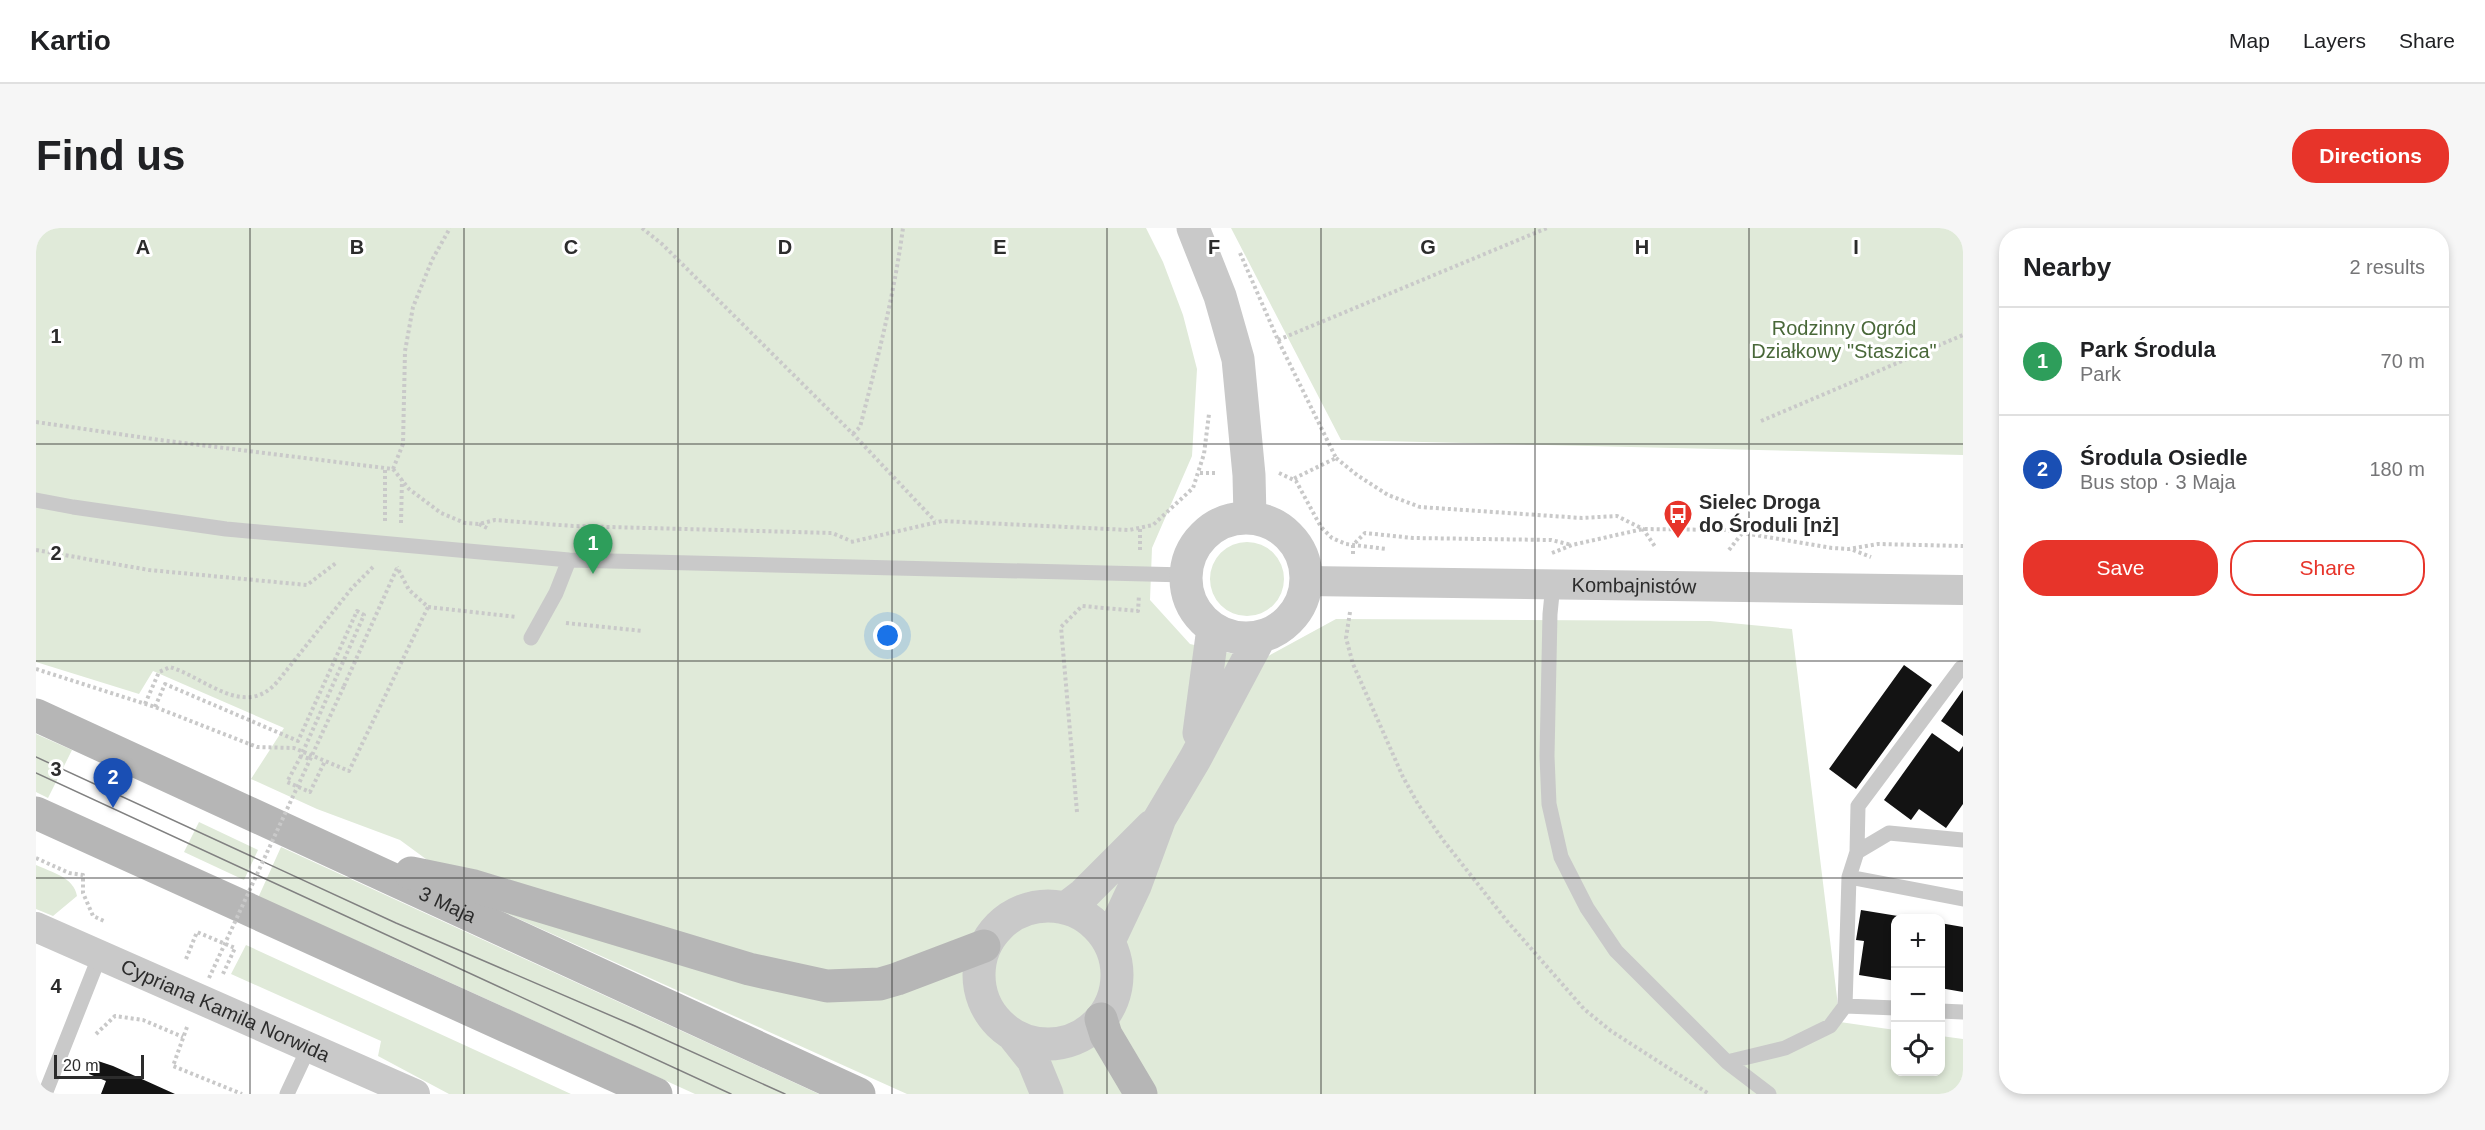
<!DOCTYPE html>
<meta charset="utf-8">
<style>
:root{--surface:#fff;--page:#f6f6f6;--text:#202124;--muted:#757577;--line:#e0e0e0;--accent:#e7342a}
body{margin:0;font-family:Arial,sans-serif;background:var(--page);color:var(--text)}
.controls{position:absolute;right:18px;bottom:18px;display:grid;overflow:hidden;border-radius:12px;box-shadow:0 3px 9px #0003}
.controls button{width:54px;height:54px;display:grid;place-items:center;padding:0;border:0;border-bottom:2px solid var(--line);background:var(--surface);color:var(--text);font:30px sans-serif}
.scale{position:absolute;left:18px;bottom:15px;width:90px;box-sizing:border-box;padding-left:6px;border:3px solid #2c2c2c;border-top:0;font-size:16px;line-height:21px;white-space:nowrap;color:#2c2c2c;-webkit-text-stroke:4px #fff;paint-order:stroke}
.you{position:absolute;left:852px;top:408px;width:21px;height:21px;margin:-15px;border:4px solid #fff;border-radius:50%;background:#1a73e8;box-shadow:0 0 0 9px #1a73e833}
.badge{display:grid;place-items:center;width:39px;height:39px;border-radius:50%;background:var(--accent);color:#fff;font-size:20px;font-weight:700}
.pin{position:absolute;translate:-50% -50px;filter:drop-shadow(0 2px 3px #0008)}
.pin::after{content:'';position:absolute;top:32px;width:21px;height:18px;background:inherit;clip-path:polygon(0 0,100% 0,50% 100%)}
.list{margin:0;padding:0;list-style:none}
h2{display:flex;justify-content:space-between;align-items:center;height:78px;margin:0;padding:0 24px;font-size:26px}
h2 small{font-size:20px;font-weight:400;color:var(--muted)}
.list li{display:grid;grid-template-columns:39px 1fr auto;gap:18px;align-items:center;box-sizing:border-box;height:108px;padding:0 24px;border-top:2px solid var(--line)}
.list b{display:block;font-size:22px;white-space:nowrap}
.list p{margin:0;font-size:20px;white-space:nowrap;color:var(--muted)}
.list em{font-size:20px;font-style:normal;color:var(--muted)}
.actions{display:flex;gap:12px;padding:18px 24px}
.actions a{flex:1;padding:14px 0;border:2px solid var(--accent);border-radius:24px;text-align:center;font-size:21px;color:var(--accent)}
.actions .main{background:var(--accent);color:#fff}
.icon{flex:none;width:33px;height:33px;fill:none;stroke:currentColor;stroke-width:2;stroke-linecap:round;stroke-linejoin:round}
.map{position:relative;flex:none;width:1927px;height:866px;overflow:hidden;border-radius:24px}
header{display:flex;align-items:center;gap:36px;box-sizing:border-box;height:84px;padding:0 30px;background:var(--surface);border-bottom:2px solid var(--line)}
header strong{font-size:28px}
nav{display:flex;gap:33px;margin-inline-start:auto;font-size:21px}
.intro{display:flex;align-items:center;justify-content:space-between;box-sizing:border-box;height:144px;padding:0 36px}
h1{margin:0;font-size:42px}
.button{padding:15px 27px;border-radius:24px;background:var(--accent);color:#fff;font-size:21px;font-weight:700}
main{display:flex;gap:36px;padding:0 36px}
aside{flex:1;background:var(--surface);border-radius:24px;box-shadow:0 3px 9px #0003}
.map>svg:first-child{display:block}
.green{fill:#e0ead9}
.building{fill:#131313}
.lines{fill:none;stroke-linecap:round;stroke-linejoin:round}
.path{stroke:#c9c9c9;stroke-width:4;stroke-dasharray:3 3;stroke-linecap:butt}
.service{stroke:#c9c9c9;stroke-width:15}
.minor{stroke:#c9c9c9;stroke-width:30}
.tertiary{stroke:#c9c9c9;stroke-width:33}
.secondary{stroke:#b6b6b6;stroke-width:33}
.tram{stroke:#818181;stroke-width:1.5}
.path-bridge{stroke:#c9c9c9;stroke-width:4;stroke-dasharray:3 3;stroke-linecap:butt}
.grid{fill:none;stroke:#2c2c2c;stroke-width:1.5;stroke-opacity:0.55}
.labels{text-anchor:middle;dominant-baseline:central;stroke-width:6;stroke-linejoin:round;paint-order:stroke}
.park-label{font-size:20px;fill:#496839;stroke:#fff}
.poi-label{font-size:20px;font-weight:bold;fill:#2c2c2c;stroke:#fff;text-anchor:start}
.street-label{font-size:20px;fill:#2c2c2c;stroke:#fff}
.grid-label{font-size:20px;text-anchor:middle;font-weight:bold;fill:#2c2c2c;stroke:#fff;stroke-width:6;stroke-linejoin:round;paint-order:stroke}
</style>
<header>
<strong>Kartio</strong>
<nav><a>Map</a><a>Layers</a><a>Share</a></nav>
</header>
<div class="intro"><h1>Find us</h1><a class="button">Directions</a></div>
<main>
<div class="map">
<svg width="1927" height="866" viewBox="0 0 1927 866">
<rect width="100%" height="100%" fill="#fff"/>
<!-- green -->
<path class="green" d="M0,0H1110L1127,34L1147,87L1161,141L1156,228L1116,320L1114,372L1154,416L1225,432L1300,391L1674,393L1756,401L1804,794L1859,802L1860,844H1904L1905,808L1927,811V866H871L454,678L364,612L281,581L215,551L248,500L117,443L103,466L0,434Z
M1195,0H1927V227L1305,212Z
M1174 351a37 37 0 1 1 74 0a37 37 0 1 1-74 0Z
M0,506L36,522L12,570L0,564Z
M163,594L222,622L208,652L148,624Z
M245,619L783,866H659L358,729L222,670Z
M0,637C15,644 38,649 41,668L17,688L0,681Z
M210,717L535,866H413L342,828L345,813L195,746Z"/>
<!-- building -->
<path class="building" d="M1868,437L1896,457L1820,561L1793,541Z
M1927,462V508L1905,493Z
M1896,505L1923,524L1927,518V576L1910,600L1883,581L1875,592L1848,572Z
M1825,682L1868,689L1860,690V753L1823,747L1828,713L1820,712Z
M1904,695L1927,699V764L1904,760Z
M59,832L77,838L139,866H65L70,853L53,846Z"/>
<g class="lines">
<!-- path -->
<path class="path" d="M606,0L626,16L817,206L899,293
M1204,25L1242,112L1300,230L1257,251
M1242,112L1511,0
M1725,193L1927,107
M0,194L124,212L357,241L373,261L405,285L429,295L443,296L459,292L537,298L796,305L815,313
M817,206L824,199C841,133 858,68 867,0
M1300,230L1321,247L1352,267L1384,279L1546,290L1581,288L1607,301L1620,320
M357,241L367,216L369,123L377,79L396,32L414,0
M1164,245H1182
M1243,245L1260,253L1285,299L1296,310L1310,316L1350,321
M349,293V240
M365,295L366,252
M443,296L453,301
M1104,301V324
M815,314L906,293L1093,302L1117,297L1157,260L1168,226L1173,186
M0,322L113,342L271,357L300,335
M1693,322L1707,304
M1817,322L1835,329
M1516,325L1536,317L1607,301L1690,302L1796,320L1813,321L1842,316L1927,318
M1317,326V317L1329,305L1377,310L1515,312L1536,317
M392,379L481,389
M1314,384L1310,410L1317,436L1367,549L1382,576L1407,612L1471,693L1548,781L1575,803L1673,866
M530,395L607,403
M0,441L119,479L221,519L258,520L313,543L392,379L373,362L361,339
M308,458L362,338
M109,476L123,444L134,439C170,450 209,492 242,453L316,360L339,337
M119,479L129,456L262,513L321,383L328,387L265,528L274,531
M265,528L251,554L274,564L289,533
M1041,584L1025,399L1046,378L1102,383L1103,367
M0,630L33,645L47,647V665L57,688L68,693
M150,731L161,704L199,720L186,748
M151,799L137,838L206,866
M60,806L79,788L107,792L147,809"/>
<!-- service -->
<path class="service" d="M0,272L37,279L190,301L533,332L1150,347
M1517,356L1514,386L1511,528L1513,576L1525,629L1551,680L1580,723L1691,834L1733,866
M495,410L520,365L533,332
M1821,624L1822,578L1925,440
M1813,649L1927,671
M1809,778L1860,780
M1904,783L1927,784
M1691,834L1749,820L1794,798L1809,778L1813,649L1821,624L1853,605L1927,612
M9,866L64,727
M251,866L273,819"/>
<!-- minor -->
<g class="minor">
<path id="s1" d="M1270,353L1927,362"/>
<path id="s2" d="M0,699L379,866"/>
</g>
<!-- tertiary -->
<path class="tertiary" d="M1157,0L1184,68L1202,131L1213,247L1214,289
M1150 350a60 60 0 1 1 120 0a60 60 0 1 1-120 0Z
M1163,505L1177,400
M943 747a69 69 0 1 1 138 0a69 69 0 1 1-138 0Z
M1031,679L1048,666L1116,598
M1073,713L1099,658L1124,590L1159,531L1224,409
M977,807L997,832L1011,866"/>
<!-- secondary -->
<g class="secondary">
<path id="s3" d="M0,487L823,866"/>
<path d="M0,585L620,866"/>
<path d="M375,645L438,658L713,741L791,758L844,756L861,751L948,718"/>
<path d="M1065,791L1070,807L1105,866"/>
</g>
<!-- tram -->
<path class="tram" d="M0,529L360,695L599,798L749,866
M0,545L695,866"/>
<!-- path-bridge -->
<path class="path-bridge" d="M173,750L308,458"/>
</g>
<!-- grid -->
<path class="grid" d="M214,0V866M428,0V866M642,0V866M856,0V866M1071,0V866M1285,0V866M1499,0V866M1713,0V866M0,216H1927M0,433H1927M0,650H1927"/>
<!-- icons -->
<defs>
<g id="bus-pin" transform="scale(1.5)"><path d="M0 17L-7.5 6A9.5 9.5 0 1 1 7.5 6Z" fill="#e7342a" stroke="#fff"/><path d="M-5-6H5V4H4V6H2V4H-2V6H-4V4H-5ZM-3.5-4V0h7V-4ZM-3.5 1.2v1.5H-2V1.2ZM2 1.2v1.5H3.5V1.2Z" fill="#fff"/></g>
</defs>
<g fill-rule="evenodd">
<use href="#bus-pin" x="1642" y="286"/>
</g>
<g class="labels">
<!-- park labels -->
<g class="park-label">
<text x="1808" y="100">Rodzinny Ogród<tspan x="1808" dy="23">Działkowy "Staszica"</tspan></text>
</g>
<!-- poi labels -->
<g class="poi-label">
<text x="1663" y="274">Sielec Droga<tspan x="1663" dy="23">do Środuli [nż]</tspan></text>
</g>
<!-- street labels -->
<g class="street-label">
<text stroke="none"><textPath href="#s1" startOffset="328">Kombajnistów</textPath></text>
<text stroke="none"><textPath href="#s3" startOffset="453">3 Maja</textPath></text>
<text stroke="none"><textPath href="#s2" startOffset="207">Cypriana Kamila Norwida</textPath></text>
</g>
</g>
<g class="grid-label">
<text x="107" y="26">A</text>
<text x="321" y="26">B</text>
<text x="535" y="26">C</text>
<text x="749" y="26">D</text>
<text x="964" y="26">E</text>
<text x="1178" y="26">F</text>
<text x="1392" y="26">G</text>
<text x="1606" y="26">H</text>
<text x="1820" y="26">I</text>
<text x="20" y="115">1</text>
<text x="20" y="332">2</text>
<text x="20" y="548">3</text>
<text x="20" y="765">4</text>
</g>
</svg>
<div class="controls">
<button>+</button>
<button>−</button>
<button><svg class="icon" aria-label="locate" viewBox="0 0 24 24"><circle cx="12" cy="12" r="6"/><path d="M12 2v4M12 18v4M2 12h4M18 12h4"/></svg></button>
</div>
<div class="scale">20 m</div>
<div class="you"></div>
<div class="pin badge" style="left:557px;top:346px;background:#2e9e5b">1</div>
<div class="pin badge" style="left:77px;top:580px;background:#1a4fb4">2</div>
</div>
<aside>
<h2>Nearby<small>2 results</small></h2>
<ul class="list">
<li><span class="badge" style="background:#2e9e5b">1</span><div><b>Park Środula</b><p>Park</p></div><em>70 m</em></li>
<li><span class="badge" style="background:#1a4fb4">2</span><div><b>Środula Osiedle</b><p>Bus stop · 3 Maja</p></div><em>180 m</em></li>
</ul>
<div class="actions"><a class="main">Save</a><a>Share</a></div>
</aside>
</main>
